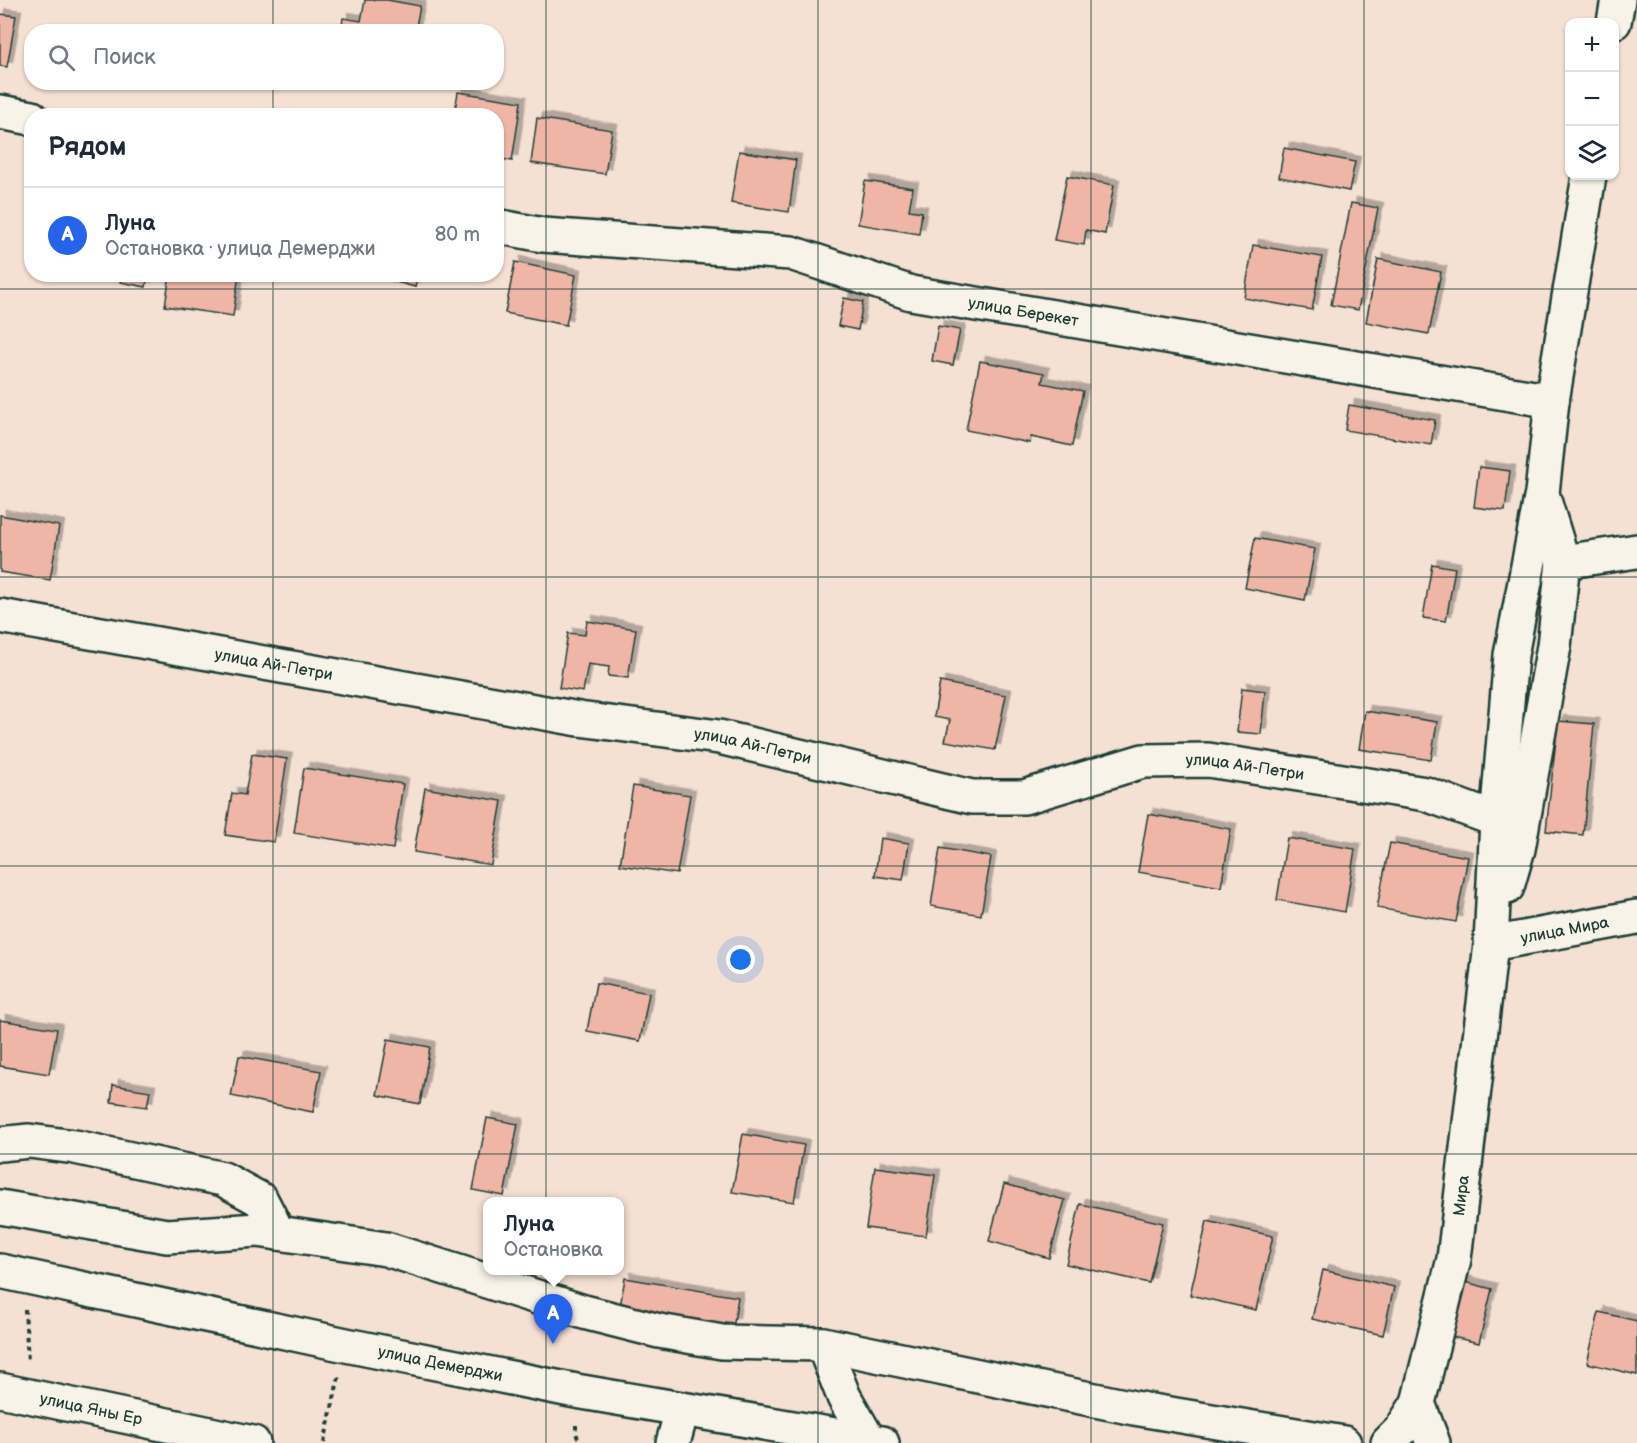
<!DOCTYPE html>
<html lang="ru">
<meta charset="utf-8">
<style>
:root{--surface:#fff;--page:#f2f2f3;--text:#1f2937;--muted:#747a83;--line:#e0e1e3;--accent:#2563eb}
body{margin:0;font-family:"Balsamiq Sans",sans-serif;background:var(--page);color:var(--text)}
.controls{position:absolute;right:18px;top:18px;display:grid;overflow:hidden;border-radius:12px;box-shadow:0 2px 4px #0004}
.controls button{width:54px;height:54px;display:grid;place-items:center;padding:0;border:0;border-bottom:2px solid var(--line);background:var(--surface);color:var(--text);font:30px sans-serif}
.you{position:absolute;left:741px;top:960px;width:21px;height:21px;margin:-15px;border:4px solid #fff;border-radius:50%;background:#1a73e8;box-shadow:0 0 0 9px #1a73e833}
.badge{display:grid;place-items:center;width:39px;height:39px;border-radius:50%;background:var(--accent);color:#fff;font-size:20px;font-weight:700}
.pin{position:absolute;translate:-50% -50px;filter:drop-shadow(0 2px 3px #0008)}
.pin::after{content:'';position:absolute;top:32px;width:21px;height:18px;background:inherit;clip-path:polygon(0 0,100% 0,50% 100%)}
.popup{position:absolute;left:483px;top:1197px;width:141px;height:78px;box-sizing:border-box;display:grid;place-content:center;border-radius:12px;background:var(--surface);filter:drop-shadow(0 2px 4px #0005);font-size:20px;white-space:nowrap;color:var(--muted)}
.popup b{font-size:22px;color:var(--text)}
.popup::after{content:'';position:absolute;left:50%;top:100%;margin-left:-12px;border:12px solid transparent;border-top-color:var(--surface)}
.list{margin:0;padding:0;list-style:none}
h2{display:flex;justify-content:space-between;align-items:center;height:78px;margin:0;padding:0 24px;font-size:26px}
h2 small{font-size:20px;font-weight:400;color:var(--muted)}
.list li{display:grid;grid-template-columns:39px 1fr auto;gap:18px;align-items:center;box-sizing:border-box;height:96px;padding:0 24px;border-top:2px solid var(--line)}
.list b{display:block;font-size:22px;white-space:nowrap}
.list p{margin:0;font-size:20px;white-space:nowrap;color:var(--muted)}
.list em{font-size:20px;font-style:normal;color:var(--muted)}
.icon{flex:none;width:33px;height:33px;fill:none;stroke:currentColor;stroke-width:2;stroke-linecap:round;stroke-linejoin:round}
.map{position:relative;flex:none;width:1637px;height:1443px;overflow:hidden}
.search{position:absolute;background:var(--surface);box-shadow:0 2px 4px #0004;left:24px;top:24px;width:480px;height:66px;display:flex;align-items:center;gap:15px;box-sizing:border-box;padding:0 21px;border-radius:24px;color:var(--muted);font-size:22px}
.panel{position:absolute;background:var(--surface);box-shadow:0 2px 4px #0004;left:24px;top:108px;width:480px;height:174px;border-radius:24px}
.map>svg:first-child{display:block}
.building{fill:#efb6a7;stroke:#1f3d34;stroke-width:1.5;filter:url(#shadow)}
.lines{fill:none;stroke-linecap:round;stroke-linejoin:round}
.street-casing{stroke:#1f3d34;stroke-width:38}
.secondary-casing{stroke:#1f3d34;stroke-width:38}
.path{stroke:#1f3d34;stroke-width:4;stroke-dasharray:4.5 4.5;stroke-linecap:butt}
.street{stroke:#f7f3e8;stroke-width:33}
.secondary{stroke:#f7f3e8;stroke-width:33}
.grid{fill:none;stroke:#1f3d34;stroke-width:1.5;stroke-opacity:0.55}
.labels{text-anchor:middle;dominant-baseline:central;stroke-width:4.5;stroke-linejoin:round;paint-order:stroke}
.street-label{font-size:16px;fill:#1f3d34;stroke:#f7f3e8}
</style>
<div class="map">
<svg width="1637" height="1443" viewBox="0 0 1637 1443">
<defs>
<filter id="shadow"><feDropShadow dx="5.5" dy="-5.5" stdDeviation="0" flood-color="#0004"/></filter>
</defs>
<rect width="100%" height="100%" fill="#f5e1d4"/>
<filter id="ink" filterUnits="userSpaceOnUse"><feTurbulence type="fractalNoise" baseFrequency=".0167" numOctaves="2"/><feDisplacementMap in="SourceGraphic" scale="12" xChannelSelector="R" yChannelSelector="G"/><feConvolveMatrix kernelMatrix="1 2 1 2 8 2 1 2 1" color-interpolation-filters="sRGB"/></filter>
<g filter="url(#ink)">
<!-- building -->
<path class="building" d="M365,0H387L420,6L415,32H341L343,18L361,21Z
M0,14L16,16L7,67L0,66Z
M458,92L521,102L512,161L496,158V116H454Z
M537,118L612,130L605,174L531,163Z
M1284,148L1355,162L1349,191L1279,177Z
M739,151L796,160L789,212L731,203Z
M1067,176L1114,185L1105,234L1086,230L1084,245L1054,240Z
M865,181L913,188L909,210L922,212L919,234L858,224Z
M1351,203L1378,208L1358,310L1331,305Z
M1253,245L1322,257L1312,310L1244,298Z
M1378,259L1441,272L1429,334L1366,322Z
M515,262L576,275L566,325L505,313Z
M122,274H148L146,287L120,282Z
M170,274H239L233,316L165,306Z
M377,274H418L415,287L377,277Z
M844,298L863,302L858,330L838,326Z
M938,326L960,330L953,365L932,361Z
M980,361L1044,373L1042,383L1083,391L1072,446L1031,437L1030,443L966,430Z
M1349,405L1435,420L1431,445L1345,430Z
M1479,467L1510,471L1505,511L1474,507Z
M0,515L59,526L50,580L0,572Z
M1255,538L1315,549L1305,600L1245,588Z
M1432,564L1455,568L1446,621L1423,618Z
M587,621L636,629L628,678L608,676L609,667L588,664L583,692L559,688L568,633L585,635Z
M940,682L1006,695L995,750L945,741L950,720L934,717Z
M1242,688L1265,691L1261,734L1237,732Z
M1365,711L1437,722L1431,760L1359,749Z
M1558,721L1594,724L1583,835L1546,831Z
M252,754L287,759L274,842L225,835L232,793L245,795Z
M304,768L403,784L393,849L294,833Z
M633,786L690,795L677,874L620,865Z
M425,788L502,801L491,865L414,852Z
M1148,814L1231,829L1221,887L1138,872Z
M880,838L909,843L903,880L875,876Z
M1287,838L1355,849L1345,912L1277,900Z
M1390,843L1468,857L1456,922L1377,908Z
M940,848L991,857L981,915L931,906Z
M596,983L649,993L640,1041L587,1031Z
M0,1020L57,1029L49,1074L0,1066Z
M388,1039L430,1047L420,1104L377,1095Z
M239,1056L321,1071L313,1112L231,1096Z
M113,1085L150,1091L147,1107L111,1102Z
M487,1118L518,1124L504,1196L473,1190Z
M743,1134L804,1145L794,1202L732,1192Z
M875,1167L935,1175L926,1236L866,1228Z
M1004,1184L1065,1200L1049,1258L989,1241Z
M1080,1204L1163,1223L1149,1283L1066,1264Z
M1207,1221L1273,1236L1256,1310L1190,1295Z
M1323,1270L1394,1287L1383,1335L1312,1319Z
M625,1278L738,1297L734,1323L726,1322L723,1336L618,1318Z
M1461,1281L1492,1289L1479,1343L1448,1336Z
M1599,1312L1637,1321V1375L1587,1363Z"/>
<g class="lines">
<!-- street casing -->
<g class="street-casing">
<g id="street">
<path d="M1614,22L1618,0"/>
<path d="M0,112L32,118"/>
<path id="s1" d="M496,226L543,235L791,253L911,293L1552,401"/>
<path d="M1563,562L1637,551"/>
<path id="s2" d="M0,616L579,719L719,737L972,797H1024L1143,761L1208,760L1426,794L1497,820"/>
<path d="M1507,887L1518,849L1554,646L1563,562L1543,497"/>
<path id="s3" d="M1491,944L1637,917"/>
<path d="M0,1144L29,1141L75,1147L223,1179L261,1200L278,1233"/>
<path d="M0,1207L167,1236L258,1230L386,1249L584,1312L659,1331L722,1342L823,1344L1134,1408L1344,1443"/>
<path d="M823,1344L844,1397L869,1441"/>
<path id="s4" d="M0,1390L253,1443"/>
<path d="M673,1443L682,1410"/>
<path d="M1388,1443L1401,1430L1418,1403"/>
<path id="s5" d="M1433,1443L1418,1403L1454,1259L1491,944L1497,820L1511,655L1542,493L1552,401L1589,176"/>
</g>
</g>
<!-- secondary casing -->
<g class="secondary-casing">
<g id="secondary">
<path id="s6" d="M0,1271L346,1345L576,1391L882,1443"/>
</g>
</g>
<!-- path -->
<path class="path" d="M25,1309L28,1362
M576,1425V1432L579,1443
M324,1443L339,1376"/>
<!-- street -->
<use href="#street" class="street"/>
<!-- secondary -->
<use href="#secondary" class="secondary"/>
</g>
</g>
<!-- grid -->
<path class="grid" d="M273,0V32M546,0V1443M818,0V1443M1091,0V1443M1364,0V1443M273,82V116M273,274V1443M0,289H1637M0,577H1637M0,866H1637M0,1154H1637"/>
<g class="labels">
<!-- street labels -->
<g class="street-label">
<text stroke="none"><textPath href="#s1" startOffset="537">улица Берекет</textPath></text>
<text stroke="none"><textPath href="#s2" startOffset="278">улица Ай-Петри</textPath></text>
<text stroke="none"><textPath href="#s2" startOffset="764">улица Ай-Петри</textPath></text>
<text stroke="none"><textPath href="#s2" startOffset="1268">улица Ай-Петри</textPath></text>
<text stroke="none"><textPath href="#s3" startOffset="75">улица Мира</textPath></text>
<text stroke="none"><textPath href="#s5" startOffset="255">Мира</textPath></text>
<text stroke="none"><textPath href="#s6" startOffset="450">улица Демерджи</textPath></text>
<text stroke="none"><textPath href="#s4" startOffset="93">улица Яны Ер</textPath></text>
</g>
</g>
</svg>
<div class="controls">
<button>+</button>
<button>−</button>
<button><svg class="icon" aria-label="layers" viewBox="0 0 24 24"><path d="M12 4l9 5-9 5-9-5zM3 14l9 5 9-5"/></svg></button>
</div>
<div class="you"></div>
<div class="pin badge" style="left:553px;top:1344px">A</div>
<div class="popup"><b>Луна</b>Остановка</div>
<div class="search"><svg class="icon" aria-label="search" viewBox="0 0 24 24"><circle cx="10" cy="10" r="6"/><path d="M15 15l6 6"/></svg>Поиск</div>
<section class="panel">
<h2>Рядом<small></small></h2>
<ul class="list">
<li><span class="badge">A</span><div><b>Луна</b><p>Остановка · улица Демерджи</p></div><em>80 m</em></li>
</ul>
</section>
</div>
